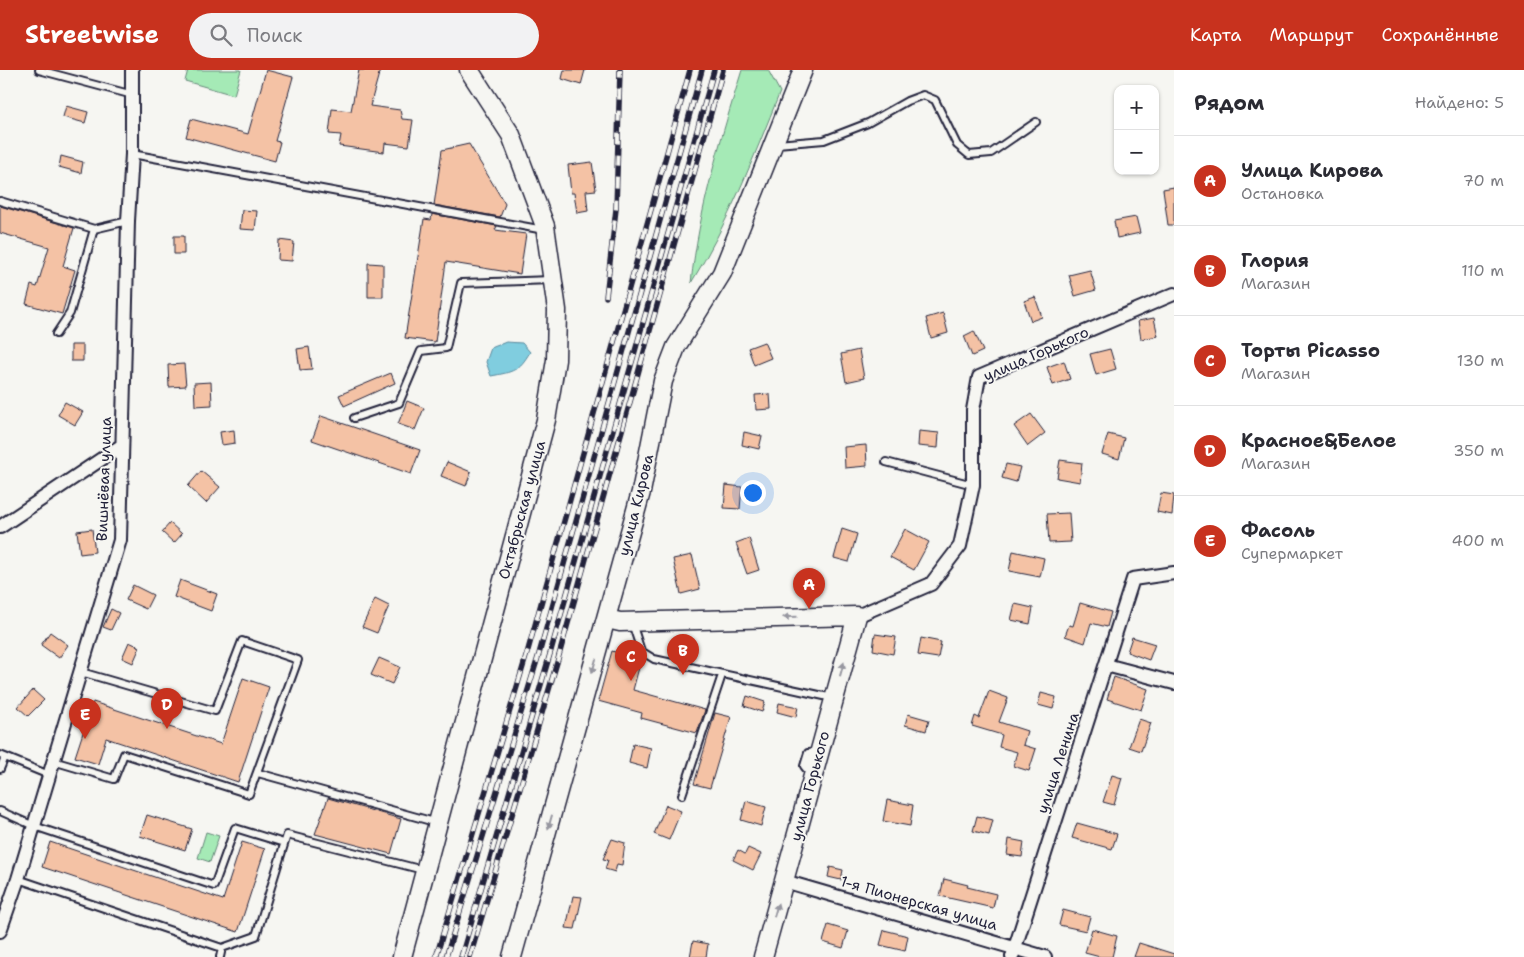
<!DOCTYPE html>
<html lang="ru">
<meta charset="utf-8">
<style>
:root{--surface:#fff;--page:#f2f2f3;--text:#2b2b33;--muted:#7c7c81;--line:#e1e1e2;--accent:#c8321e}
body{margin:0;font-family:"Shantell Sans",sans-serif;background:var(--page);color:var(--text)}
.controls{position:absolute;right:15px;top:15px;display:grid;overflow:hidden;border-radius:10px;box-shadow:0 1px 4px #0004}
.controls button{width:45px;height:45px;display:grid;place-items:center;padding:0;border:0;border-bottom:1px solid var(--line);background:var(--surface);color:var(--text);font:25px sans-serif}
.you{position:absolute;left:752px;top:422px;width:18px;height:18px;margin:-12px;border:4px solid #fff;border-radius:50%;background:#1a73e8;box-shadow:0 0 0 8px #1a73e833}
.badge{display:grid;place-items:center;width:32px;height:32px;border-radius:50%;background:var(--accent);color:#fff;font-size:16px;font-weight:700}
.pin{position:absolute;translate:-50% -41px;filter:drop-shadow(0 1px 2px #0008)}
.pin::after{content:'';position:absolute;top:26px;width:18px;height:15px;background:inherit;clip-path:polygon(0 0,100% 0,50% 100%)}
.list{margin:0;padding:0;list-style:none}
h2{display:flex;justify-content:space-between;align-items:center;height:65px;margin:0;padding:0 20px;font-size:21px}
h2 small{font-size:16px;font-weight:400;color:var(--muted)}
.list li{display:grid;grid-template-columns:32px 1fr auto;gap:15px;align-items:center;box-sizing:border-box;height:90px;padding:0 20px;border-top:1px solid var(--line)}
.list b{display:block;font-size:19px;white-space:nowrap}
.list p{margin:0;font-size:16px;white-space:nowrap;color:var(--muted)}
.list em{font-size:16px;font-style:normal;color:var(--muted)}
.icon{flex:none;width:28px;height:28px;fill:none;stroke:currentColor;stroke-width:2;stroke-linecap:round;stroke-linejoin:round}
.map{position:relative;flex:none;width:1174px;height:887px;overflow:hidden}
header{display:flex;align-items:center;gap:30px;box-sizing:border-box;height:70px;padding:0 25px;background:var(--accent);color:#fff}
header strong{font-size:24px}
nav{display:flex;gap:28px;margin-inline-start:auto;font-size:18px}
.search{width:350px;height:45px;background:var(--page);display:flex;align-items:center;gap:12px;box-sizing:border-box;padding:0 18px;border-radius:28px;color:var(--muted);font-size:19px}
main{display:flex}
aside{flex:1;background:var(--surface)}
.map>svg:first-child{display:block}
.green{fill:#a5eab6;stroke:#648678}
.water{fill:#80cddf;stroke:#5a899d}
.building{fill:#f4c2a5;stroke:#22223b}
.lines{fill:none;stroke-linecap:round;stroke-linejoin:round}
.lane-casing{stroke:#22223b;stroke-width:10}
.street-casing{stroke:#22223b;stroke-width:16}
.secondary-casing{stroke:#22223b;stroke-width:21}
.lane{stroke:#f6f6f2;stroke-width:6}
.street{stroke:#f6f6f2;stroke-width:12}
.secondary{stroke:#f6f6f2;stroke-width:18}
.rail-casing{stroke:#22223b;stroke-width:5.5}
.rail{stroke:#f6f6f2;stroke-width:4;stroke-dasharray:11;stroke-linecap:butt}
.oneway{fill:#9797a0}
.labels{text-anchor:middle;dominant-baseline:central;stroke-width:4;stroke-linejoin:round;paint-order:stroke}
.street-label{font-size:15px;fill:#22223b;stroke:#f6f6f2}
</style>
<header>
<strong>Streetwise</strong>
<div class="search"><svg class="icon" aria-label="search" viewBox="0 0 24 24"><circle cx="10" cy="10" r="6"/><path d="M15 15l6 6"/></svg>Поиск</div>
<nav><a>Карта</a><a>Маршрут</a><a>Сохранённые</a></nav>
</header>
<main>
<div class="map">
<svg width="1174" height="887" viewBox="0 0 1174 887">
<rect width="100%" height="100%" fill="#f6f6f2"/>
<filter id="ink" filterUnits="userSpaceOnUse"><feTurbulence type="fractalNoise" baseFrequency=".02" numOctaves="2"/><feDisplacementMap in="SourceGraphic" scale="10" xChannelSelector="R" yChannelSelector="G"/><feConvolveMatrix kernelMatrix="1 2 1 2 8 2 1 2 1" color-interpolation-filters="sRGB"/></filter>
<g filter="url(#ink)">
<!-- green -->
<path class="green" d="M188,0H241L234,25L185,11Z
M742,0H768L780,22C754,87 728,154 691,213C699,140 720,71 742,0Z
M206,762L219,766L210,792L198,788Z"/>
<!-- water -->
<path class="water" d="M506,272L522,273L530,282C519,301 513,302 491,306L486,292L491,278Z"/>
<!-- building -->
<path class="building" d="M266,0L293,7L275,71L280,72L275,91L186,67L191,49L248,64Z
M359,0H380L370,36L400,40L402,49L413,50L409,76L385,73L384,82L339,76L341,65L329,64L332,39L351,41Z
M564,0H585L581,15L562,9Z
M66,36L88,42L85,53L63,47Z
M469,74L505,134L500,147L434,135L442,80Z
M61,86L83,92L81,103L59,97Z
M592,92L596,120L586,121L588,141L577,143L574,123H571L568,95Z
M1174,117V155H1168L1163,119Z
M0,136L74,158L63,196L75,200L62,244L26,234L31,215L37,217L49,177L0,163Z
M242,140L257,141L255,160L240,159Z
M432,144L497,156L495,160L526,164L520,204L446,192L435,272L405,268L424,149L431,150Z
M1136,147L1140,163L1117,168L1114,151Z
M174,166H184V184H174Z
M279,170L294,172L292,191L278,190Z
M368,193L383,194V227H368Z
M1090,200L1096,220L1075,226L1069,205Z
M1035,227L1042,247L1031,251L1024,231Z
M943,243L948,263L931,268L926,248Z
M1154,248L1158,266L1141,269L1138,251Z
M974,261L983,281L972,286L964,266Z
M764,272L771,288L754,295L748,278Z
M71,275H83V291H71Z
M309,277L312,299L300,300L297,279Z
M1110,279L1116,299L1096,305L1090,284Z
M859,280L864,308L846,312L841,284Z
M1064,291L1070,309L1053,315L1047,297Z
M184,294L186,316L169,317L168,295Z
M391,303L395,313L344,336L339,325Z
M211,312L212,335L195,336L194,313Z
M770,324L771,339L756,340L755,325Z
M407,331L424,338L415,360L398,354Z
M65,332L83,342L75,355L58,345Z
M1031,344L1045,363L1028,376L1014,356Z
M321,346L420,380L411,404L312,370Z
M234,360L235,373L222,375L220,362Z
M919,361L939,363L938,378L918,376Z
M744,362L762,366L759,379L742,375Z
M1108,364L1124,368L1119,389L1102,384Z
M866,375L867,396L845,398L844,377Z
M1060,390L1082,393L1080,412L1057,408Z
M447,392L471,402L466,416L441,406Z
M1006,394L1020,397L1016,412L1002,408Z
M201,401L220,417L206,433L188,416Z
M726,415L742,417L740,439L724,438Z
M1161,423L1174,425L1172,445L1157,442Z
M1069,443L1071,472L1049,473L1047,444Z
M170,453L182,464L174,473L162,462Z
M92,459L95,482L80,484L77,461Z
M842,459L857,464L849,492L834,488Z
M905,459L929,472L914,500L890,487Z
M749,468L759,500L747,504L736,473Z
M1013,481L1044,488L1040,507L1009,501Z
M692,485L700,519L681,524L673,489Z
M180,510L217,524L211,541L174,527Z
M133,515L153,525L146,539L126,530Z
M375,529L389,536L377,563L362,557Z
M1080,533L1111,542L1107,557L1091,553L1085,573L1065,566L1069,555L1073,556Z
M1015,534L1033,538L1030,554L1011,550Z
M111,539L119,543L111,560L103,557Z
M50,562L68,575L59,588L41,575Z
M875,564L896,567L893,584L873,580Z
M1132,567L1155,574L1149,590L1127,582Z
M921,568L941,572L938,588L918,585Z
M129,572L140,577L133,593L122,588Z
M612,581L641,590L633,620L705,640L697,663L641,648L642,643L598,631Z
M379,588L400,597L392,614L371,605Z
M1114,607L1148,619L1141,640L1107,629Z
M243,608L269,617L238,712L106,668L98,694L75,687L93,632L221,674Z
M33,620L44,630L28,646L18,637Z
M989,621L1008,628L999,652L1027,661L1023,675L1036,679L1029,701L1013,696L1017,682L999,677L1002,665L972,656L975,646L979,648Z
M1041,623L1056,627L1053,639L1038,635Z
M747,626L765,632L762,642L744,636Z
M779,633L798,637L796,647L777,642Z
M715,643L731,647L710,718L694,714Z
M908,644L929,650L926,661L905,655Z
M1139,649L1151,653L1141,681L1129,677Z
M633,674L651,678L647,698L629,693Z
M1112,705L1122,708L1114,735L1103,732Z
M328,728L401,749L391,784L315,764Z
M887,730L913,735L910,756L883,751Z
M746,731L766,737L761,756L741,750Z
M666,735L681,741L669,770L654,764Z
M147,745L192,759L185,780L140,766Z
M977,746L993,750L989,765L973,761Z
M1077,753L1117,764L1112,779L1072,768Z
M612,769L625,773L622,795L617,794L615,802L605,799L608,790L603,789Z
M1009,769L1024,772L1022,787L1007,785Z
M50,772L223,830L242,772L265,779L238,862L42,797Z
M748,778L761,784L753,800L733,790L738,780L745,784Z
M830,797L843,800L841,810L828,807Z
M944,809L968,815L967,817L996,824L993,838L940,826Z
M573,826L582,827L575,859L566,858Z
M1063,840L1090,847L1086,861L1059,855Z
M828,855L848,861L843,878L823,872Z
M1092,859L1117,866L1112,887H1100L1085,883Z
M884,860L908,866L905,881L880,875Z
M693,871L708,874L706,887H690Z
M1139,873L1174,884V887H1134Z"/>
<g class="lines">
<!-- lane casing -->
<g class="lane-casing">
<path id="lane" d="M39,0L133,25
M777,74L824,70L868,53L907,31L923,25L935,30L957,75L969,85L991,83L1036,52
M132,84L544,160
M0,131L94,159L70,243L56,264
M94,159L128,151
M354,348L399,333L421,281L446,278L461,213L552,210
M886,392L973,415
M632,553L641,581L654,589L833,628
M0,685L5,687L0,699
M5,687L49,705
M53,691L114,709L124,684L249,724L298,590L242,571L215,641L81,602
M258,703L438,753
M811,705L804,696L808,683L819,682
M682,725L722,605
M0,741L34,756L214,816L235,758L284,773
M18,809L222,878
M220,887L222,878L256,866L287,765L423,800"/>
</g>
<!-- street casing -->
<g class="street-casing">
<path id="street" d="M0,457L121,376
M857,546L931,514L960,476L973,415V340L979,307L1174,224
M1106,595L1174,613
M784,811L1045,887
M0,861L18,809L120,470L128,151L132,84V0
M1012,887L1133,509L1174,503"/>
</g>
<!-- secondary casing -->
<g class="secondary-casing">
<path id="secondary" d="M607,549L620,552L857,546L763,887
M402,887L546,350L556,290L557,240L545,156L511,65L469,0
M512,887L641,422L663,311L676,277L722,203L803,0"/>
</g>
<!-- lane -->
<use href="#lane" class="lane"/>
<!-- street -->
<use href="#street" class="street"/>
<!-- secondary -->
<use href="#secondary" class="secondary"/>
<!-- rail casing -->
<g class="rail-casing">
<path id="rail" d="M606,227L616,139L620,0
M436,887L528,580L690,0
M446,887L539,584L702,0
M461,887L550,584L714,0
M470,887L558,589L723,0"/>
</g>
<!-- rail -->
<use href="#rail" class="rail"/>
</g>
<!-- one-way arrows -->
<defs><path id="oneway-solid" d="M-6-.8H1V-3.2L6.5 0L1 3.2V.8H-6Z" transform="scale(1.25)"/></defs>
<g class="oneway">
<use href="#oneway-solid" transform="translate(790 547) rotate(178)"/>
<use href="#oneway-solid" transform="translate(594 596) rotate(106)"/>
<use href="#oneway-solid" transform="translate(842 599) rotate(-74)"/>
<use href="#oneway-solid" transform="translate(550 752) rotate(106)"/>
<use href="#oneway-solid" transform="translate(776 840) rotate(-74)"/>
</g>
</g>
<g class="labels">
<!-- street labels -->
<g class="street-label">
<text transform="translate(1036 284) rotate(-24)">улица Горького</text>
<text transform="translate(104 409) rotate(-88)">Вишнёвая улица</text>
<text transform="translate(636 435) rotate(-76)">улица Кирова</text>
<text transform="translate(522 440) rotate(-75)">Октябрьская улица</text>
<text transform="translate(1058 693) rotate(-72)">улица Ленина</text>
<text transform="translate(810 716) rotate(-75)">улица Горького</text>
<text transform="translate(919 833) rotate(16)">1-я Пионерская улица</text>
</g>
</g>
</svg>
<div class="controls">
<button>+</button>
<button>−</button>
</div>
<div class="you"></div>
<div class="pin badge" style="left:809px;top:539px">A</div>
<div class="pin badge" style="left:683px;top:605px">B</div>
<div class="pin badge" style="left:631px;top:611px">C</div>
<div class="pin badge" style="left:167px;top:659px">D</div>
<div class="pin badge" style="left:85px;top:669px">E</div>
</div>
<aside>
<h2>Рядом<small>Найдено: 5</small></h2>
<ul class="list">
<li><span class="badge">A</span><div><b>Улица Кирова</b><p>Остановка</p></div><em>70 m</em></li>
<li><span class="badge">B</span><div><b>Глория</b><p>Магазин</p></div><em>110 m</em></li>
<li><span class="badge">C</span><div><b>Торты Picasso</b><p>Магазин</p></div><em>130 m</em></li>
<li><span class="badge">D</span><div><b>Красное&amp;Белое</b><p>Магазин</p></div><em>350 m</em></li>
<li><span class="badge">E</span><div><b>Фасоль</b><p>Супермаркет</p></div><em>400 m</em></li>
</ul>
</aside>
</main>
